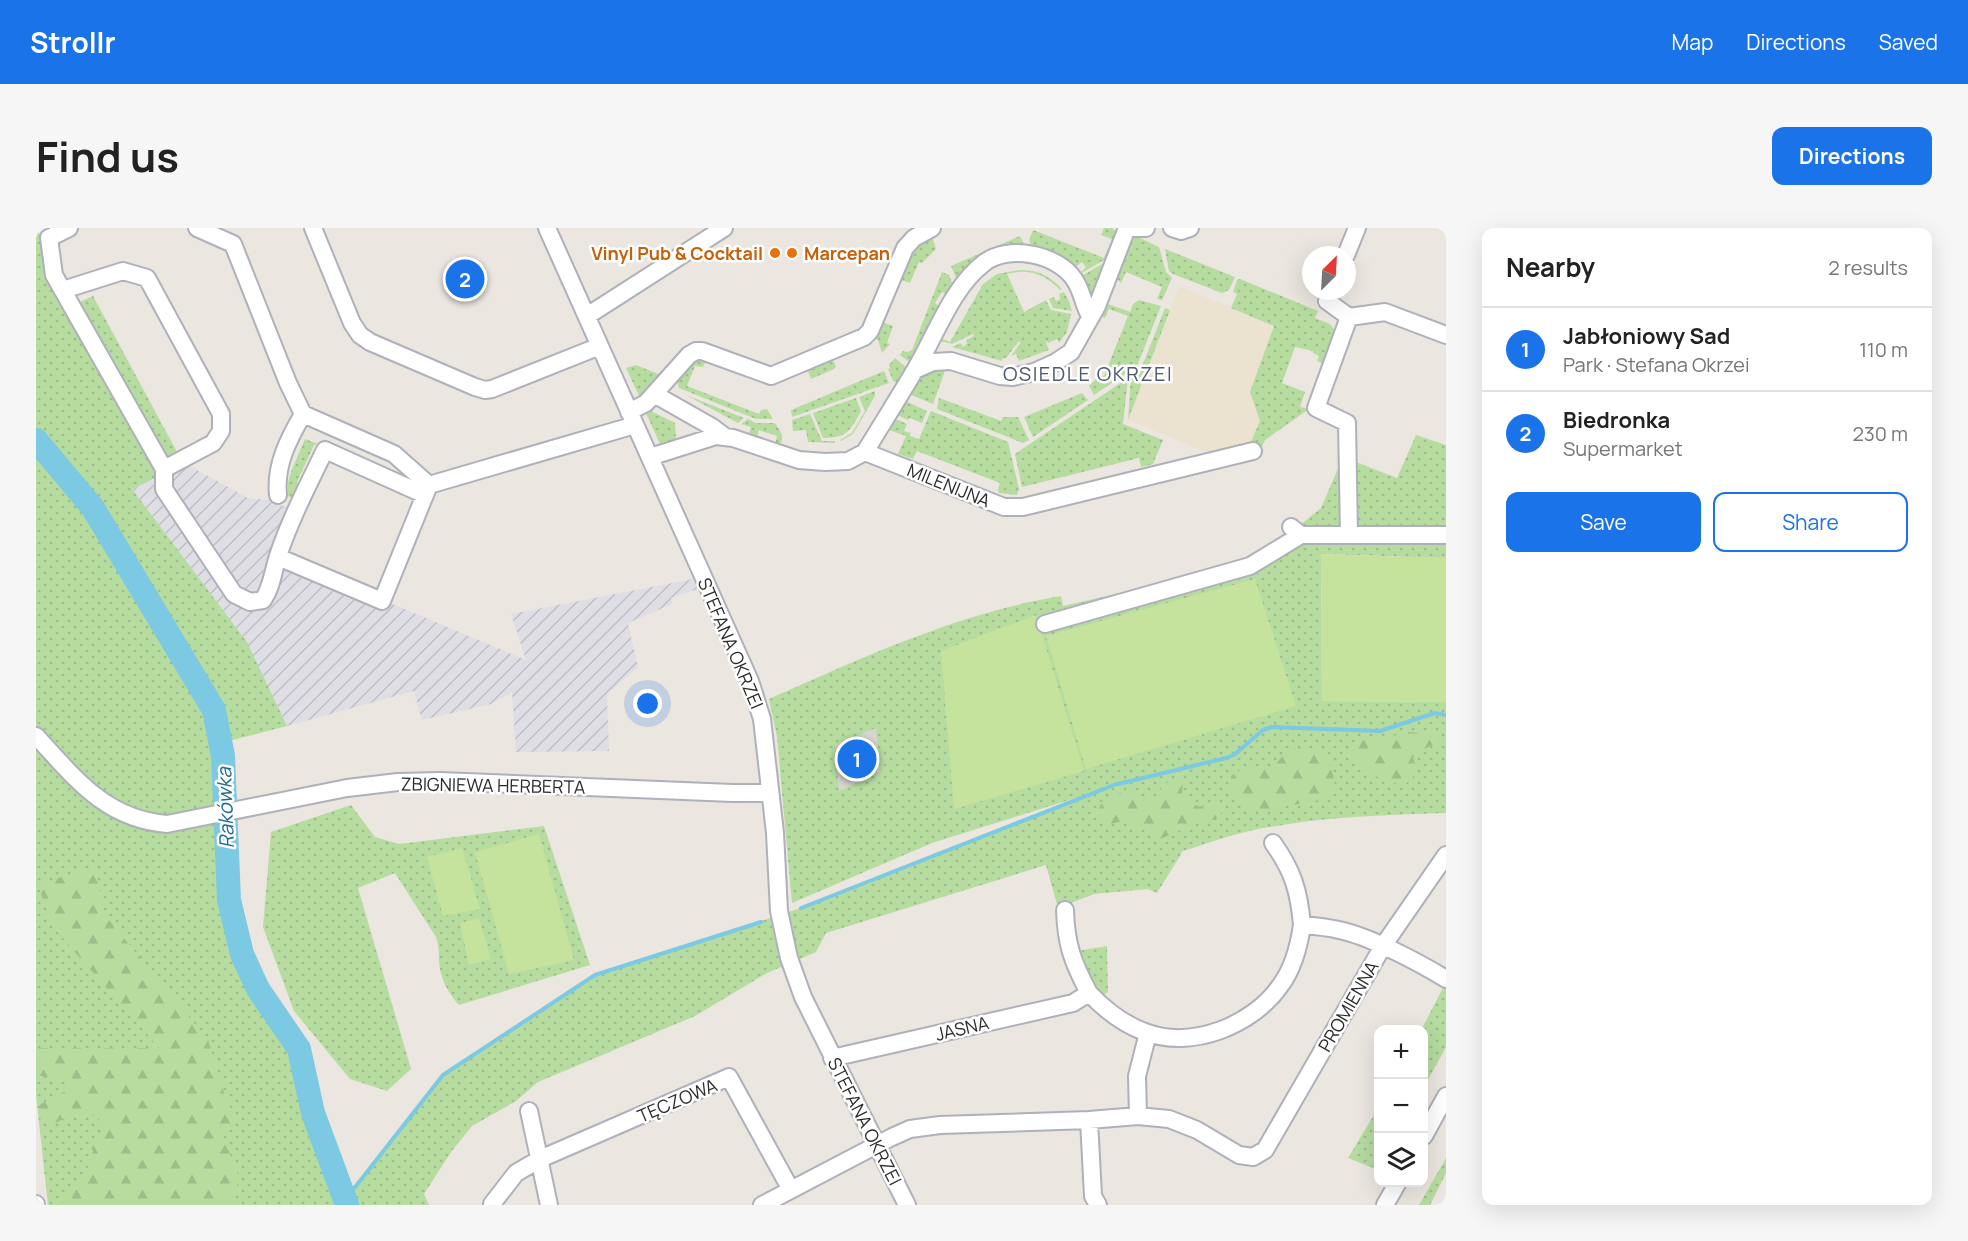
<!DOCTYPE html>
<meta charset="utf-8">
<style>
:root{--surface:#fff;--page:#f6f6f6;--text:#222;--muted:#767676;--line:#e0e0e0;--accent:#1a73e8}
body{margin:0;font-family:Manrope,sans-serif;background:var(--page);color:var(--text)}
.controls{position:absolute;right:18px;bottom:18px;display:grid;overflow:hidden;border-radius:12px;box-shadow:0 6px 24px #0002}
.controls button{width:54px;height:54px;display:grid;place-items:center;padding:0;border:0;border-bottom:2px solid var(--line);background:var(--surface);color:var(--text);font:30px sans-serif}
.compass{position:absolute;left:1266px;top:18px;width:54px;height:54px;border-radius:50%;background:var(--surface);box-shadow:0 6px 24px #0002;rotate:24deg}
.you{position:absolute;left:612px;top:476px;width:21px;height:21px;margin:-15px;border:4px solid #fff;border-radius:50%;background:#1a73e8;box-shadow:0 0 0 9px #1a73e833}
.badge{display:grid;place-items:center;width:39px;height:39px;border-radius:50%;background:var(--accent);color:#fff;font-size:20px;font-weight:700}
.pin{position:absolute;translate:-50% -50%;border:3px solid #fff;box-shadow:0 2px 6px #0006}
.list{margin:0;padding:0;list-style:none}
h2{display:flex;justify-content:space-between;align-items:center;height:78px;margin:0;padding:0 24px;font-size:26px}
h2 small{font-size:20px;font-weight:400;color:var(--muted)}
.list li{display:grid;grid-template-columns:39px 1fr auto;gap:18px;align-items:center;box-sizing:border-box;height:84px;padding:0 24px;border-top:2px solid var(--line)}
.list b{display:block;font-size:22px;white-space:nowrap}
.list p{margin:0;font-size:20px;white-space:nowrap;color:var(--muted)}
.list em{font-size:20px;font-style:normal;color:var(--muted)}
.actions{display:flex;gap:12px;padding:18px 24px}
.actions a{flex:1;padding:14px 0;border:2px solid var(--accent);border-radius:12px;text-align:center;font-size:21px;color:var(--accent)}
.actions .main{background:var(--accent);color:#fff}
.icon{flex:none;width:33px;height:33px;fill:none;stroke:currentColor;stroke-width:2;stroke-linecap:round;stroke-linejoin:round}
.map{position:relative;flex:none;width:1410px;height:977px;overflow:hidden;border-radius:12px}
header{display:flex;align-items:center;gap:36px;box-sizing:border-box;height:84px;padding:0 30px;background:var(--accent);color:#fff}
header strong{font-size:28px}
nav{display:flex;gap:33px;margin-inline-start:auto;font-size:21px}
.intro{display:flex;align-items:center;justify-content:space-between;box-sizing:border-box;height:144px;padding:0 36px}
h1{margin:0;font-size:42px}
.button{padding:15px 27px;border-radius:12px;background:var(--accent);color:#fff;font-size:21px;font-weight:700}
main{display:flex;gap:36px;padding:0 36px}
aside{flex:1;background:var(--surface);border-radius:12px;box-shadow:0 6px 24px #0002}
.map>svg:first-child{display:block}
.industrial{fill:url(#industrial-furrows)}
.education{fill:#ebe2d0}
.grass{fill:url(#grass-dots)}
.forest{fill:url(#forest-firs)}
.pitch{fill:#c6e39d}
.plaza{fill:#d8d5d1}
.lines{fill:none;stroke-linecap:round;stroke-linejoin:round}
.stream{stroke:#7cc9e3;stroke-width:4}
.river{stroke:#7cc9e3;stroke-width:24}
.minor-casing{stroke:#afb1ba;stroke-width:20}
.minor{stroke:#fff;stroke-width:16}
.food-dot{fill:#e8710a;stroke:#fff;stroke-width:2}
.labels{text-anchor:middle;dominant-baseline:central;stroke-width:5;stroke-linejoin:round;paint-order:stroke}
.food-label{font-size:18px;font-weight:bold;fill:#c56008;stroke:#fff;text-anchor:end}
.street-label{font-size:18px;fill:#2b2b2b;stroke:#fff}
.neighbourhood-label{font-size:20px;letter-spacing:1.5px;fill:#4f5777;stroke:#fff}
.water-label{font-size:20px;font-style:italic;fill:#1b698f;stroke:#fff}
</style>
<header>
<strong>Strollr</strong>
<nav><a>Map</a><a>Directions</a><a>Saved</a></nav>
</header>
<div class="intro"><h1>Find us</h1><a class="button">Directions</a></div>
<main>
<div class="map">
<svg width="1410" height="977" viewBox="0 0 1410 977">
<defs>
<pattern id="industrial-furrows" width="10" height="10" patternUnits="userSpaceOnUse" patternTransform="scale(1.5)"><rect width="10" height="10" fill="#e0dee5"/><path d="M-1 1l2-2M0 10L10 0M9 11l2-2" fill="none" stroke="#c0bfc5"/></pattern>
<pattern id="grass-dots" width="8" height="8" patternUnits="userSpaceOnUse" patternTransform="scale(1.5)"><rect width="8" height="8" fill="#b6dca0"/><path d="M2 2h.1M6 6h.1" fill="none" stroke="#9dbd8a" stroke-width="1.8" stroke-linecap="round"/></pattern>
<pattern id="forest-firs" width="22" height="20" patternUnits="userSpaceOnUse" patternTransform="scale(1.5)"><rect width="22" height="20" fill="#b6dca0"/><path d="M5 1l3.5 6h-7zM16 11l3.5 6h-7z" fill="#9dbd8a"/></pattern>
</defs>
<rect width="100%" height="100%" fill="#ebe6df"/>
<!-- industrial -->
<path class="industrial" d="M152,237L212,270L232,272L255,281L235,325L490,432L475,386L657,351L662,361L635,370L636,376L592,395L602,439L571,466L573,523L480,524L476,464L455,476L386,492L378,463L251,498L211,414L96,261Z"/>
<!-- education -->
<path class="education" d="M1143,58L1239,98L1214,164L1224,193L1214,216L1175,226L1092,192Z"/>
<!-- grass -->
<path class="grass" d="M0,0L42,75L57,68L148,237L96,261L211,414L251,498L185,515L193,672L206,726L222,761L263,821L277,885L309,971L407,847L559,747L765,680L1065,562L896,615L756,675L741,509L733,471C828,429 922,385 1025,368L1027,378L1203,338L1239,317L1285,280L1307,229L1361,250L1380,207L1410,217V330L1285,326L1286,473L1410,474V585C1344,587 1278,589 1213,603C1191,608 1169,616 1147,623L1121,665L1112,661L1058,666L1022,680L1010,637L790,705L780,724L731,745L659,788L502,854L480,873L436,898L415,924L388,966L393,977H12L0,867Z
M1068,0H1076L1082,5L1075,28L1042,47L1050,39L1046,34L1037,41L997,21L993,12L997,2L1068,30L1076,11L1065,7Z
M895,5L900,21L886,35L883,34L874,55L862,51L873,24Z
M1102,7V9L1123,19L1130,44L1136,50L1126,72L1121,71L1126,59L1090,44L1085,55L1080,50L1094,8Z
M984,8L990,21L922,54L915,38Z
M1129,21L1199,49L1193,62L1186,65L1137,46L1133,43Z
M1073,32L1057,74L1044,49Z
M984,42C1002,42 1013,47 1026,61L1024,62C1009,46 993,40 971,46L988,84L1010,72L1015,82L1035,86L1031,104L1023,115L1021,111L1012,115L1009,112L1013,122L983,133L980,126L975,128L985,114H982L971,129L966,131V133L916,119L925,115L927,119L931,116L930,112L938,108L937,106L916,116L900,112L904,110L914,114L947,56L961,46Z
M906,44L913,47L919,62L914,68L906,64L899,75L907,81L876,136L864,127L867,123L871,124L876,122Z
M1204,51L1282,83L1279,90L1294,96L1302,107L1291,137L1281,133L1283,128L1277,125V123L1259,119L1246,155L1269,164L1264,179L1273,181L1229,212L1225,221L1218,222L1214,216L1224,193L1214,164L1238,98L1195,80L1201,66L1197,64L1201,52Z
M1028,64L1033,73L1036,83L1017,80L1013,71L1018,69L1020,73L1024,71L1023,66Z
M1103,72L1125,78L1101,138L1058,167L1053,158L1064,147L1068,148L1092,88L1073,81L1069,90L1060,86L1072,76L1094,84L1097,76Z
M1129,80L1134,82L1092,192L1095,148L1105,141Z
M846,94L857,98L851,115L854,116L846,125L842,112L839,110Z
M859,130L872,141L862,155L857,153L852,141L854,140L853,137Z
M668,131L669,135L667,139L659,138L651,158L723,186L725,182L731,181L737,191H720L643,160L641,152L660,132Z
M795,133L798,134L800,138L798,141L775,151L772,143Z
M600,137L622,146L626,142L632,144L605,172L590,140Z
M911,137L897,176L871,165C884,147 890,141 911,137Z
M848,143L853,155L756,189L755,182Z
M1092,150L1087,196L1127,212L1117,236L1105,239L1103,230L986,259L979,226Z
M839,163V168L817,206L805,213L804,212L816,205L829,183L823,169Z
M1046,165L1052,172L997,209L988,189Z
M650,167L708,190L702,195Z
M820,170L825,183C815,202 811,210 787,210L777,185Z
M903,170L965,193L967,189H982L993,212L987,215L901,181Z
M867,172L891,183L886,195L874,190L872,192L859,186Z
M611,181L639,195L640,212L624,216L609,183Z
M895,183L972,214L983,261L981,267L963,265L962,262L964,255L881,223L877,231L862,226L870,208L850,201L857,190L871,196L868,203L875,205L874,208L883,211Z
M774,186L786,213H799V215L772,214L770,202L757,203L756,192Z
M712,191L720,195H739C744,203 750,209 743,218L739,217L741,208L723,202L720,211L712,208L715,199L705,196Z
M269,211L282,216L278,217L261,254L264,256L258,271L252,268V254L256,241Z
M315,577L339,609L363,616L508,598L554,737L423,777C412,765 404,750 403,733C403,724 403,718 400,709L359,645L322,660L375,841L351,863L314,851L258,783L227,699L235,604Z
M1071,718L1072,764L1066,768L1055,753L1041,723Z
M1410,754V819L1388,859V802H1385Z
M1342,880V942L1312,930Z
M1410,930V945L1394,977H1383Z"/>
<!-- forest -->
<path class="forest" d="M1369,504L1402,506V514C1393,520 1383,521 1377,530L1381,541L1375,553L1366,557C1346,552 1322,544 1314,524C1325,508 1332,511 1349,510C1356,509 1362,506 1369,504Z
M1272,520C1293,528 1295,535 1299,557L1289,571L1224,583L1207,580L1194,566L1195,548L1212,537L1231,541L1240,536L1252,521Z
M1137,551L1147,554L1146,565C1160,580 1163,581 1184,577L1188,582L1180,591L1156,597L1120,613L1112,604L1100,598L1086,593L1072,597L1060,591C1062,571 1076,568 1092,562L1098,567L1118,570L1129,556Z
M59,638L68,686L172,812L189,868L200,891L187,908L202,947L199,977H25C36,962 62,935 56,915L68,910V895C47,877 34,889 12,898L3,877L28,864L35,853L0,847V820H123L17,699L2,657Z"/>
<!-- pitch -->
<path class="pitch" d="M1285,326L1410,330V474L1286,473Z
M1219,351L1260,478L1050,541L1010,408Z
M1000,387L1048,543L918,581L905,423Z
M503,606L538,732L473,746L439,624Z
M426,620L444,681L407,688L391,629Z
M443,690L455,731L433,737L424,695Z"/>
<!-- plaza -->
<path class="plaza" d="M840,500L844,544L803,563L799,517Z"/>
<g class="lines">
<!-- stream -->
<path class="stream" d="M765,680L1078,557L1190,530L1198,527L1227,502L1236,499L1344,503L1399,485L1410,487
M309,972L407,847L559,747L725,694"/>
<!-- river -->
<path class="river" d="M0,212L57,280L178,482L187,528L193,672L206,726L222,761L263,821L277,885L311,977"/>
<!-- minor casing -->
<g class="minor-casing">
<path id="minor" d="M33,0L13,10L18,47L128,241V261L198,366L214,374L227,372C236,359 237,343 242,328C254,292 272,257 289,222L389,267
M161,0L197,16L252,155L267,186L358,226L393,257
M277,0L316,95L324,107L334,114L439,159L449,162L456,161L564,118
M511,0L714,453L726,491L739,605L743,683L753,730L767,769L871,977
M1096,0H1110
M1136,0L1145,3L1154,0
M1310,27L1321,0
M27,62L87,43L111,50L185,186V203L177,215L128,241
M1295,63L1291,73L1313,89
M551,88L688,0
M879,142L897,134L915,133L964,148L977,149L998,144L1020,134L1035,124L1061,78L1091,0
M618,166L676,199L688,208
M593,184L610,175L653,127L660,123H666L735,148L828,109L834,103L869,20L878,10L896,0
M829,224C846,196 863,169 879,142C899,109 916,59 948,35C973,16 1021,26 1038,51C1046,62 1047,76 1054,88
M614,229L680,208L697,210L763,232L789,234L812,233L829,224L968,279H987L1217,223
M242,267C239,237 252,212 267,186
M1255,299L1265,307H1410
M1313,307L1311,195L1280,180L1313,89L1349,84L1410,107
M242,329L346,373L393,257L599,197
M1009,396L1214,338L1265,307
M0,508C39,550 69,591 131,596L311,560L362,554L404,553L696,565H734
M1237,615C1257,643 1263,663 1266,697
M1029,682C1030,717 1037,735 1053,765
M796,830L1037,775L1053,765C1069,782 1087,796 1109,804C1156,822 1217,797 1244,758C1257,741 1263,718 1266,697C1278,698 1291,699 1303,702C1333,708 1384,735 1410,751
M493,883L513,977
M1102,888L1101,848L1112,805
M1053,892L1057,968L1062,977
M1388,908L1410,868
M0,976V977
M456,976L480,945L504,931L693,849L755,962
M726,977L856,909L874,901L904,897L1053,892L1102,888L1133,891L1161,902L1203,927L1217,929L1229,922L1347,718L1410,627
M1349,977L1362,954"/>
</g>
<!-- minor -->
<use href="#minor" class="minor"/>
</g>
<!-- markers -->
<g class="food-dot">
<circle cx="739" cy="25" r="6"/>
<circle cx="756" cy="25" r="6"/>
</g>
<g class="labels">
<!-- food labels -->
<g class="food-label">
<text x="727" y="25">Vinyl Pub &amp; Cocktail</text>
<text x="768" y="25" text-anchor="start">Marcepan</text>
</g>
<!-- street labels -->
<g class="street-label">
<text transform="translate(913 257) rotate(22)">MILENIJNA</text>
<text transform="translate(695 415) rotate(67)">STEFANA OKRZEI</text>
<text transform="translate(457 557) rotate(1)">ZBIGNIEWA HERBERTA</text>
<text transform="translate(1312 778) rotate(-60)">PROMIENNA</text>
<text transform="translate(926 800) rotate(-13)">JASNA</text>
<text transform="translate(641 872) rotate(-23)">TĘCZOWA</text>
<text transform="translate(829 893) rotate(63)">STEFANA OKRZEI</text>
</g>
<!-- neighbourhood labels -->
<g class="neighbourhood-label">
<text x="1052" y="145">OSIEDLE OKRZEI</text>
</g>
<!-- water labels -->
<g class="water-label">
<text transform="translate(189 580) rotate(-92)">Rakówka</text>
</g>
</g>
</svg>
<div class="controls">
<button>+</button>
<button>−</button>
<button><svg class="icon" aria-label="layers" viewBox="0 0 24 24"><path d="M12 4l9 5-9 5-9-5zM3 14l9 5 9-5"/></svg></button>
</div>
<svg class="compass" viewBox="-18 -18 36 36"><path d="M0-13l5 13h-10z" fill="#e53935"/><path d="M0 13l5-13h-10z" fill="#767676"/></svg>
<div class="you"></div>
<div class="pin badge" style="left:821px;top:531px">1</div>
<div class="pin badge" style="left:429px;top:51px">2</div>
</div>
<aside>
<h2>Nearby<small>2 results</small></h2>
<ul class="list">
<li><span class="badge">1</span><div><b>Jabłoniowy Sad</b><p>Park · Stefana Okrzei</p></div><em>110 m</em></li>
<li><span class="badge">2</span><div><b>Biedronka</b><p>Supermarket</p></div><em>230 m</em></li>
</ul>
<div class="actions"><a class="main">Save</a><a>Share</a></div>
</aside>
</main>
